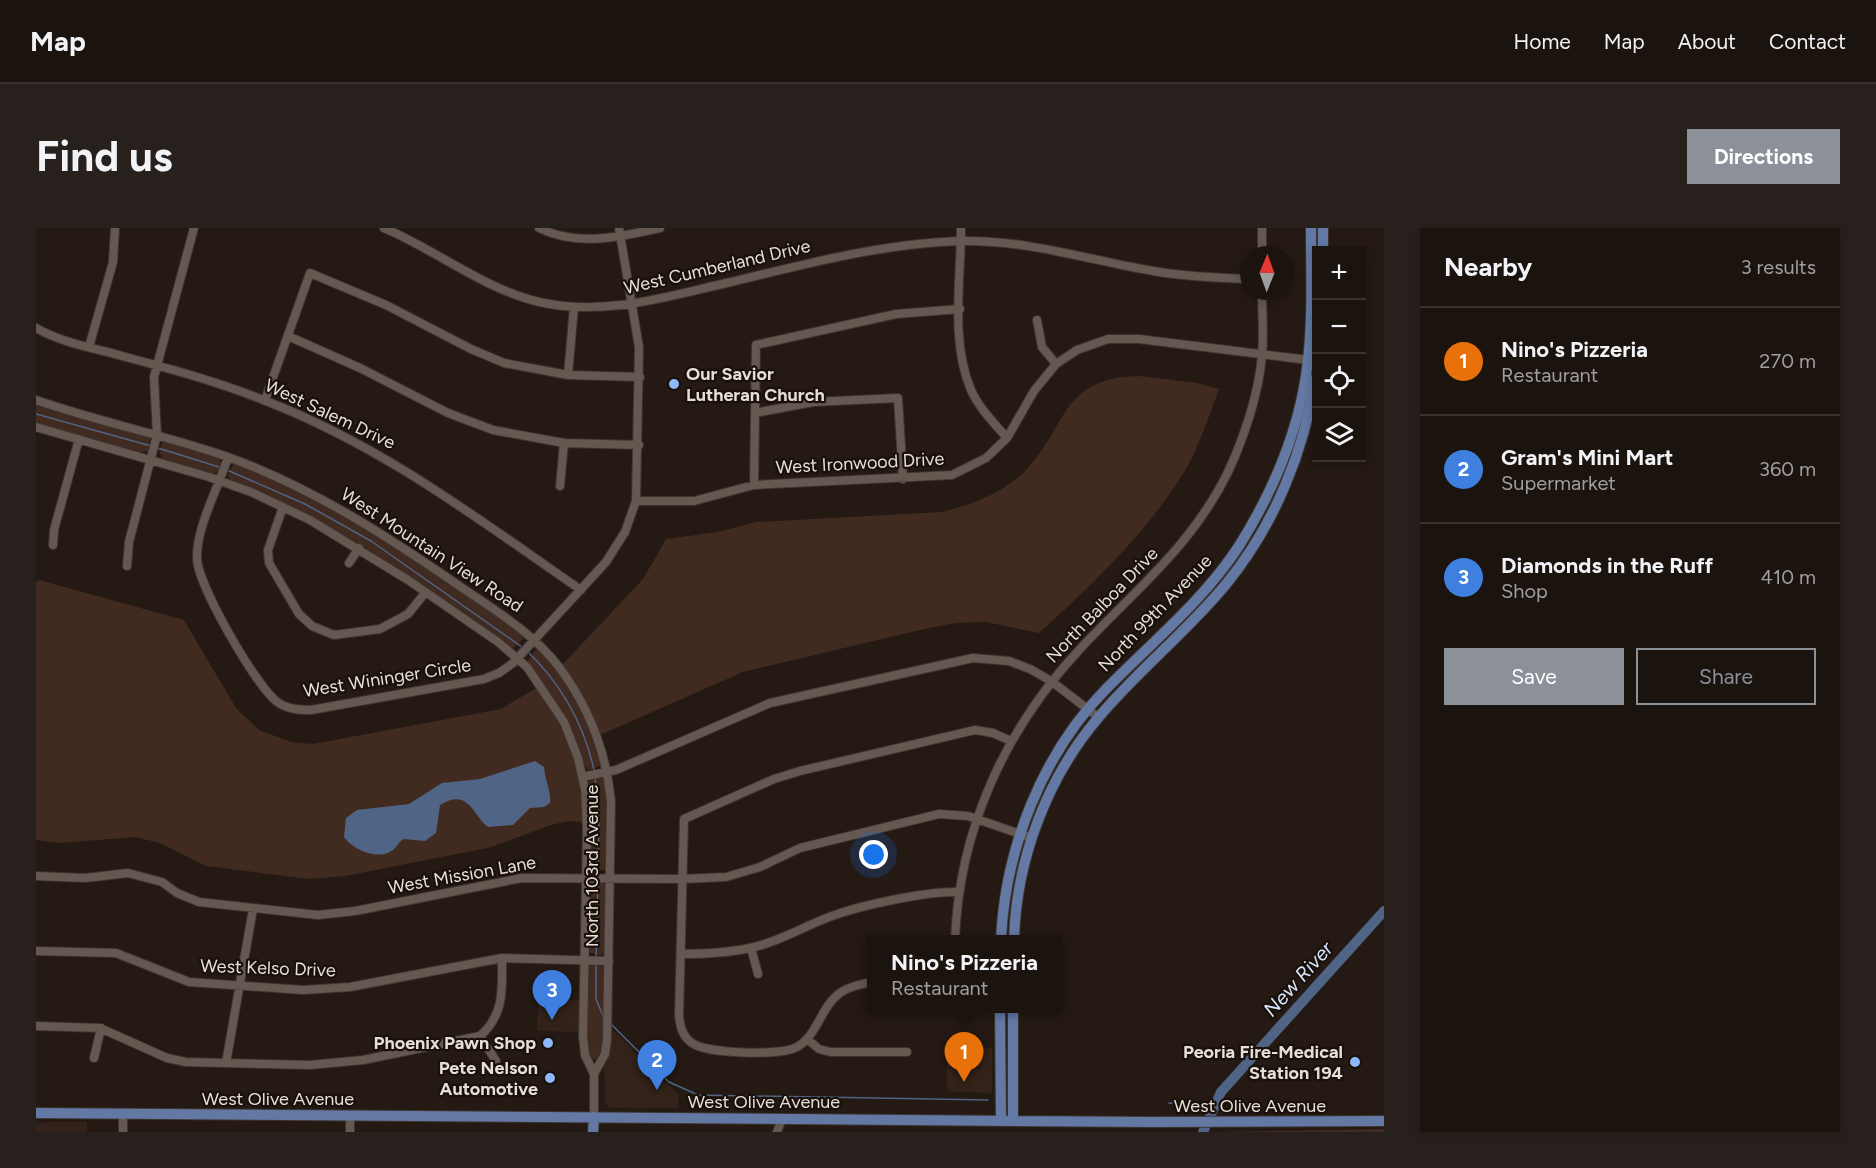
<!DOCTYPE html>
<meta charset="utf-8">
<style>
:root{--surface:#1b130e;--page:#28201c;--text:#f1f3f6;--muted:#a09e9e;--line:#39322e;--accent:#8c9099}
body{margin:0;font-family:Figtree,sans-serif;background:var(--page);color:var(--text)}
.controls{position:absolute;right:18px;top:18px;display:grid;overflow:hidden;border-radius:0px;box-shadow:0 3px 9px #0003}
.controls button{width:54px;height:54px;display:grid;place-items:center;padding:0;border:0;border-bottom:2px solid var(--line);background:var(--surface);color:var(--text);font:30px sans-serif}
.compass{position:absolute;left:1204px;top:18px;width:54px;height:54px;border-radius:50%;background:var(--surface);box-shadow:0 3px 9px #0003;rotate:1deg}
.you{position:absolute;left:838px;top:627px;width:21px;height:21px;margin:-15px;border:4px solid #fff;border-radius:50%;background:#1a73e8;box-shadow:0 0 0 9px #1a73e833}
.badge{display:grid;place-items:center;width:39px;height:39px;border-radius:50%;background:var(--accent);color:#fff;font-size:20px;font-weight:700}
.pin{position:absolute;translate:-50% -50px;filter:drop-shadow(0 2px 3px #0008)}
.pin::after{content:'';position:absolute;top:32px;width:21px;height:18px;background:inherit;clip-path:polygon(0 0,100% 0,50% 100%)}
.popup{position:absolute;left:831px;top:707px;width:195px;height:78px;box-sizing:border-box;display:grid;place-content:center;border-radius:0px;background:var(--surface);filter:drop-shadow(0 2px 4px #0005);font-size:20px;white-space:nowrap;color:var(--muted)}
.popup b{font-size:22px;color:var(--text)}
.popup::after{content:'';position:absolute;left:50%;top:100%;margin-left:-12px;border:12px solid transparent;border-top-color:var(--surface)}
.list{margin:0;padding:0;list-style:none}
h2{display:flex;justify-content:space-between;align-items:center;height:78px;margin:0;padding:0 24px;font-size:26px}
h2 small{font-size:20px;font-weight:400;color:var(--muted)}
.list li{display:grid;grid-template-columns:39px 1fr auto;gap:18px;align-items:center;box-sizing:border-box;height:108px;padding:0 24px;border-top:2px solid var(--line)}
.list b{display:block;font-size:22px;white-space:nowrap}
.list p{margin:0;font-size:20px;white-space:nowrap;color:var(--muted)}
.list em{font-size:20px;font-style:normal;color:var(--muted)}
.actions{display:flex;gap:12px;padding:18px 24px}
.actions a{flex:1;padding:14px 0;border:2px solid var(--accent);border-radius:0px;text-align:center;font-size:21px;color:var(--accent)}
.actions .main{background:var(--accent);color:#fff}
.icon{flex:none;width:33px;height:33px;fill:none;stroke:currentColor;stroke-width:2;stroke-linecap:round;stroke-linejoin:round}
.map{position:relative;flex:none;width:1348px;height:904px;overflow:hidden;border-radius:0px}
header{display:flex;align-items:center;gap:36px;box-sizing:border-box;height:84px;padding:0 30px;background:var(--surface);border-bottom:2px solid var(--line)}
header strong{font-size:28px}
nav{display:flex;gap:33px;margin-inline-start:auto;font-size:21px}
.intro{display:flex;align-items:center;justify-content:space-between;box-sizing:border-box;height:144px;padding:0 36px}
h1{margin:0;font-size:42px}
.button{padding:15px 27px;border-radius:0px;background:var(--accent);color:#fff;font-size:21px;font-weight:700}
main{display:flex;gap:36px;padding:0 36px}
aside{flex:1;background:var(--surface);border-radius:0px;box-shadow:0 3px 9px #0003}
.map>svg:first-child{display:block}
.built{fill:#322219}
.green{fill:#412b20}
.water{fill:#506485}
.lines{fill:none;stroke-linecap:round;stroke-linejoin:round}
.stream{stroke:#506485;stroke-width:1.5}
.river{stroke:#506485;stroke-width:10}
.minor-casing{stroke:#3d3432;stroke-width:10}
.major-casing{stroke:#3d3432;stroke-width:12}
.minor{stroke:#655851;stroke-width:8}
.major{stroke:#6379a4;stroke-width:10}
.poi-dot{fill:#8eb8fd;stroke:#1a100a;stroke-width:2}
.labels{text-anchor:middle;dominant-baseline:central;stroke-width:4.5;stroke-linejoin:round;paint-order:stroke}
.street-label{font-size:18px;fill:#e6deda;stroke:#1a100a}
.poi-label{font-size:18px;font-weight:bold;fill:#e6deda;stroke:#1a100a;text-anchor:end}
.water-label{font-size:20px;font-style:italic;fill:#d6e5fc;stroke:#1a100a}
</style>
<header>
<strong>Map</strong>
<nav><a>Home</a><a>Map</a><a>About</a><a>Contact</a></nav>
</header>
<div class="intro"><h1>Find us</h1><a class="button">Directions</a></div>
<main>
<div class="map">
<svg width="1348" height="904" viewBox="0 0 1348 904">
<rect width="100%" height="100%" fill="#241913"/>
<!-- built -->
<path class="built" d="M502,771L544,772L543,804L501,803Z
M574,799L625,852L642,865L643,880H575L569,876L568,840Z
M911,820H956V865L915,864L911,860Z
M14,894H51V904H0V896Z"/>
<!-- green -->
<path class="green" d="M1103,148L1161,155L1183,161C1173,188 1164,216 1150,241C1112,304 1057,356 1003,405L950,394L920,395L888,401L707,444L564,507L551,476L526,437L607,351L630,311L682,304L720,294L907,284C936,276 966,266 988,244C1033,198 1023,150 1103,148Z
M0,175L114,209L112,223L104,224L0,195Z
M128,212L185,230L183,243L176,246L126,230L123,222Z
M198,235L251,256L324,294L486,405L487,411L479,419L475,420L324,316L254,279L193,252L192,246Z
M3,352L148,392L200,480L223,502L255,514L277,516L465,481L502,459C532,504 544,540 547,594L533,593L515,597L452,620L431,624L309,648L272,651L170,638L124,615L99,609L24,615L0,612V354Z
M499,422H504L530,454L548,484L566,537L553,542L547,537L528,485L491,434Z
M563,550L569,551L572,574L571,642H554L551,557L555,551Z
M558,654L570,656V724L564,727L552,724L553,657Z
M556,737L568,739V819L560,832L555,830L550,821L552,739Z
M1348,901V904H1181Z"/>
<!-- water -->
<path class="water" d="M499,533L508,539C509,553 515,561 514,575L508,579L494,580L477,597L452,599C437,588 433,559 404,577L400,605L389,613L368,611C362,614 362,618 357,622C343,633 317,622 308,609L310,590L321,582L373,576L406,555L444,551Z"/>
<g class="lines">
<!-- stream -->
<path class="stream" d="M0,186L115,218
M122,220L183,239
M191,242L269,276L335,313L486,419
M492,424C525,456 548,497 558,542
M559,549L563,585L562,646
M560,730L562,654
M560,735V771L568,790
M576,797L633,854L662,867L952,872
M1133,875L1179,877"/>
<!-- river -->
<path class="river" d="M1167,904L1185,864L1348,683"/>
<!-- minor casing -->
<g class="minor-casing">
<path id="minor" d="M348,0C400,22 448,61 503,74C569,89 632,68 695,54C770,36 844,16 922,13C991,11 1055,33 1123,44C1153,49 1183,50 1213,51
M503,0C541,19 584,9 624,0
M925,0C925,52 914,113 935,162C943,180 958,195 971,210
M1226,0V27
M1001,92L1006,119L1020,136
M0,100C26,115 58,120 86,128C135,141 183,154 230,173C348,219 442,291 545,362
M252,108L324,140L412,185L457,202L528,215L603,217
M53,119L77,34L79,0
M532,147L538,79
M0,172C63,194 129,207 192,229C277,260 351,308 425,359C460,383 497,405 523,439C553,479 570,524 575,573L571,812L569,826L558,846
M229,172L274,45L350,77L435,121L468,135L532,147L604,149
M719,185L777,174L862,170L867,251
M0,199L173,249L215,264L274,292L372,352L462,414L491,439L528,494L542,530L549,562L551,602L547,809L549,827L558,846V889
M192,229C183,258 160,300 161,330C161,356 219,456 240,473C250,481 262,482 275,482L448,451L463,445L477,435L570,334L589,304L600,273L603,119L583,0
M718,257L720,117L860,86L924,81
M524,258L528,215
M600,273H658L718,257L916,247L950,230L971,210L998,163L1020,136L1041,122L1072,111H1103L1280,133
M247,279L232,322L233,335L263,386L276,398L298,407L344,401L372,386L389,365
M17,317L18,302L43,211
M313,335L323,320
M91,338L93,314L121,207L118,149L158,0
M546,549L580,542L734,475L937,430L973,433L994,441L1015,453L1062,489
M0,648L49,650L92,645L126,654L141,665L163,674L282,687L319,683L486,650L646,651L690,649L724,639L764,620L903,586L932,588L996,610
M919,712C923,602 969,501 1044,421C1098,363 1156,318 1192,244C1208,210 1223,165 1226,127C1228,106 1226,84 1226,63
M715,720L722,746
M0,723L80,725L153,754L267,762L314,759L466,730L573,733
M645,726C668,726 691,725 714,720C743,714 768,698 796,688C826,677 891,663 922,664
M835,754C824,757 813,758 804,765C785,778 782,807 761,819C745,828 671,826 656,815C646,808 644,798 643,787L648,591L738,551L764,543L939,502L957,505L975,513
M942,780L977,781
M0,798L64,800L131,830L150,834L274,837L327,832L444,808C469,786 466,761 466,730
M444,808L460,833
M771,811L783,821L794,824H871
M58,830L65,800
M190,835L217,681
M87,904V886
M314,904V888
M741,904L746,891"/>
</g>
<!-- major casing -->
<g class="major-casing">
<path id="major" d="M1287,22V0
M965,712C969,621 1006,526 1070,461C1115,415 1168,372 1203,318C1238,262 1265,198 1272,132C1277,88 1275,44 1275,0
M978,712C980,632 1011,550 1062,490C1102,442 1152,403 1191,355C1239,296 1268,223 1280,149
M964,780L965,892
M977,780V893
M0,885L1116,894L1348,893
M557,904L558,889"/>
</g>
<!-- minor -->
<use href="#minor" class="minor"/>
<!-- major -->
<use href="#major" class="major"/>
</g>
<!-- markers -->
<g class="poi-dot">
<circle cx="638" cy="156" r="6"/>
<circle cx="512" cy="815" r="6"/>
<circle cx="1319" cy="834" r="6"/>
<circle cx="514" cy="850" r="6"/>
</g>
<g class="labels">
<!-- street labels -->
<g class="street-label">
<text transform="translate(681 39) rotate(-13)">West Cumberland Drive</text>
<text transform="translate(294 186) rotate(25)">West Salem Drive</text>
<text transform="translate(824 235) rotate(-3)">West Ironwood Drive</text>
<text transform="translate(396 322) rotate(33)">West Mountain View Road</text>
<text transform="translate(1066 377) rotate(-46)">North Balboa Drive</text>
<text transform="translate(1119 385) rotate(-46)">North 99th Avenue</text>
<text transform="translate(351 450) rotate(-9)">West Wininger Circle</text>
<text transform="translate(556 638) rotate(-90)">North 103rd Avenue</text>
<text transform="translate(426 647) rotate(-10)">West Mission Lane</text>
<text transform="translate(232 740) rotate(2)">West Kelso Drive</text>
<text x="242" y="871">West Olive Avenue</text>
<text x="728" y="874">West Olive Avenue</text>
<text x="1214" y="878">West Olive Avenue</text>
</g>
<!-- poi labels -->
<g class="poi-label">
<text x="650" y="146" text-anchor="start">Our Savior<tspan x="650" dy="21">Lutheran Church</tspan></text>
<text x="500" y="815">Phoenix Pawn Shop</text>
<text x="1307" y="824">Peoria Fire-Medical<tspan x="1307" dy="21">Station 194</tspan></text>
<text x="502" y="840">Pete Nelson<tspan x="502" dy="21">Automotive</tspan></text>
</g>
<!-- water labels -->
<g class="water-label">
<text transform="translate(1262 751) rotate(-48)">New River</text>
</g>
</g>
</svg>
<div class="controls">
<button>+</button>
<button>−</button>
<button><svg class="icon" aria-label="locate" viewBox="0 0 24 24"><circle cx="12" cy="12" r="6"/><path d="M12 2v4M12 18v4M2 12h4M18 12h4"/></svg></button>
<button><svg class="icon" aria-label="layers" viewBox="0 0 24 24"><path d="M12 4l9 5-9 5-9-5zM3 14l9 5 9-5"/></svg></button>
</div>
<svg class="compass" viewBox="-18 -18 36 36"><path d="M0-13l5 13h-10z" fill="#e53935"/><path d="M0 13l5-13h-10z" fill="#a09e9e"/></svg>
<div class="you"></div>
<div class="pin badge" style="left:928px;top:854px;background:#e8710a">1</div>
<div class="popup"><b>Nino's Pizzeria</b>Restaurant</div>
<div class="pin badge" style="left:621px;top:862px;background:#3f7fe0">2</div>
<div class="pin badge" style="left:516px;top:792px;background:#3f7fe0">3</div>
</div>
<aside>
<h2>Nearby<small>3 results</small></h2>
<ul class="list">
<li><span class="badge" style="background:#e8710a">1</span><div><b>Nino's Pizzeria</b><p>Restaurant</p></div><em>270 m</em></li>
<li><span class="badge" style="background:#3f7fe0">2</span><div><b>Gram's Mini Mart</b><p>Supermarket</p></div><em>360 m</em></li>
<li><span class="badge" style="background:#3f7fe0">3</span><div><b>Diamonds in the Ruff</b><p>Shop</p></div><em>410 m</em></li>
</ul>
<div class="actions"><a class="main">Save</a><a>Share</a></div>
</aside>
</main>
